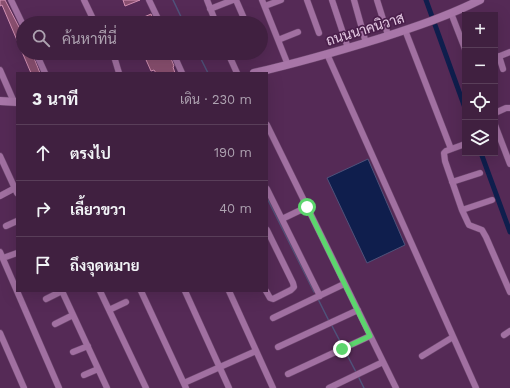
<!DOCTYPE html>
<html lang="th">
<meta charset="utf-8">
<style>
:root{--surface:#402040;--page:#4b2d4b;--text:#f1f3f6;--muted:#aea3b1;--line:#593e59}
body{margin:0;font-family:"Work Sans",Sarabun,sans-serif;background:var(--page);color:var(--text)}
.controls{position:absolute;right:12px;top:12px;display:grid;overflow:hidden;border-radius:0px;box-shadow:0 4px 16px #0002}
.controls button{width:36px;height:36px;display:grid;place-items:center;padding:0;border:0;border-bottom:1px solid var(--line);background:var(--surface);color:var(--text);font:20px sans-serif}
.stop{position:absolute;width:12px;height:12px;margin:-9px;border:3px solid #5cd56d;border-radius:50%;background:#fff}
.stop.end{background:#5cd56d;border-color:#fff;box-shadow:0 1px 4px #0008}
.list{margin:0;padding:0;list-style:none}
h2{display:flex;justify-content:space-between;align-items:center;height:52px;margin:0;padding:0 16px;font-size:17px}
h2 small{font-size:13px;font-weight:400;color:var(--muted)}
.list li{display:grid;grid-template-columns:26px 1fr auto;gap:12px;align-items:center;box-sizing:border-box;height:56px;padding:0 16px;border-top:1px solid var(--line)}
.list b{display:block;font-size:15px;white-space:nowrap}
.list em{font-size:13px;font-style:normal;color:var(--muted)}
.icon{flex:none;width:22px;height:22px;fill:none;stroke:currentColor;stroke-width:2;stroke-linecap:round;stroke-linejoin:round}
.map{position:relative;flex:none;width:510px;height:388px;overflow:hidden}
.search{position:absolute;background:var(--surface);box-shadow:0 4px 16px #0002;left:16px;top:16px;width:252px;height:44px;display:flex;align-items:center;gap:10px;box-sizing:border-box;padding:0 14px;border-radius:22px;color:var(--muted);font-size:15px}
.panel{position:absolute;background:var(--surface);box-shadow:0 4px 16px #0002;left:16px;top:72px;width:252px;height:220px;border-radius:0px}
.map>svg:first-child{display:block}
.water{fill:#0f1e4d;stroke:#4f527a}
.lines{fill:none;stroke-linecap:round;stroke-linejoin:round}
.stream{stroke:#4f527a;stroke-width:1.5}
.canal{stroke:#0f1e4d;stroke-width:5}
.building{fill:#894f6f;stroke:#d18fb2}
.street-casing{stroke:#6d476e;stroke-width:7}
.secondary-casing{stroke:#6d476e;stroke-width:9}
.street{stroke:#a170a1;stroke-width:6}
.secondary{stroke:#a876a8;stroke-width:8}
.route{stroke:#5cd56d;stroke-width:5}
.labels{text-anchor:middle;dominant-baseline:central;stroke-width:3.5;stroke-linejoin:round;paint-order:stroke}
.street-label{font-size:14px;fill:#e5cae4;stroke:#4a1f4b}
</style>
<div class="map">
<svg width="510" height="388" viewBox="0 0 510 388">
<rect width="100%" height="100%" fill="#552a56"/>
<!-- water -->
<path class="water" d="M368,159L405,245L367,263L327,178Z"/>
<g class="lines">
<!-- stream -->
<path class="stream" d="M173,0L184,23
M198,53L208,73
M267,198L314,292
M318,299L329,321
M331,324L343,347
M345,351L356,372
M358,376L364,388"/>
<!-- canal -->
<path class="canal" d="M426,0L465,108
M481,153L510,232"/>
</g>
<!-- building -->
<path class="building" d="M0,0H5L19,27L22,29L23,32V53H32L40,73H31L2,5L0,6Z
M123,0H140L125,6Z
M151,14L155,23H130Z
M143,53H169L174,66L173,67L175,73H156L154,70L151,71Z"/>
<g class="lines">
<!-- street casing -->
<g class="street-casing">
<path id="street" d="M11,0L23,25
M84,0L95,23
M149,0L160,23
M207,0L216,23
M236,0L246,23
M262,0L288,65
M307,0L319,33
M332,0L348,48
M354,0L366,43
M377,0L388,35
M265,6L281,0
M210,9L233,0
M451,13L465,49
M405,30L451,149
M278,40L298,32
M36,53L45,73
M113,53L119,73
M173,53L182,73
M228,53L237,73
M327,54L476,388
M499,56L503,69
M495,58L510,52
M0,70L14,102
M495,113L506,108H510
M267,125L396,388
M495,125L510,164
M465,144L446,151L444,153L445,161L462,210L468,223L469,225L482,230L486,237L510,292
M0,156L17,193
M452,182L480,173
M267,189L320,296
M0,196L15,188
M462,210L492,200
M282,219L307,207
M6,226L17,221
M0,252L59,388
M3,258L17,253
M62,291L107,388
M100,291L146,388
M141,291L186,388
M185,291L229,388
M229,291L273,388
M266,291L270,298L273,299L291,290L294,287L293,283L267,230
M46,299L62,291
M109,310L126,302
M273,318L344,284
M55,324L73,315
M0,333L24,388
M504,335L510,331
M278,347L358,310
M73,352L88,346
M422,356L453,337
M288,374L370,336
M84,375L98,369
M184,383L256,351
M329,388L383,362"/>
</g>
<!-- secondary casing -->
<g class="secondary-casing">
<path id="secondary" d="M254,73C297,63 339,51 381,38C415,27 448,16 480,0
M0,101L17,102"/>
</g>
<!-- street -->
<use href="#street" class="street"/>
<!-- secondary -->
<use href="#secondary" class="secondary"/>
</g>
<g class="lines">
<!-- route -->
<path class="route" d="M307,207L370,336L342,349"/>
</g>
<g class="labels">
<!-- street labels -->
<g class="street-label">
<text transform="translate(365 29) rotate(-17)">ถนนนาคนิวาส</text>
</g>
</g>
</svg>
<div class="controls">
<button>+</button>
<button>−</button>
<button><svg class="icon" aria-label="locate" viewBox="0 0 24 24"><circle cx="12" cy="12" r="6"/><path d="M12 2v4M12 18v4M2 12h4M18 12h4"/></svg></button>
<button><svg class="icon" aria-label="layers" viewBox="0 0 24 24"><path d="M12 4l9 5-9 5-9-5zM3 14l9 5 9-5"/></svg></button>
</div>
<div class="stop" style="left:307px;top:207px"></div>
<div class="stop end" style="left:342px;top:349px"></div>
<div class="search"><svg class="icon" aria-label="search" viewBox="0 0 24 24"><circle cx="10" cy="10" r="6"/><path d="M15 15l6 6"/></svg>ค้นหาที่นี่</div>
<section class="panel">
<h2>3 นาที<small>เดิน · 230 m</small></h2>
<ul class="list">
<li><svg class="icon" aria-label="ahead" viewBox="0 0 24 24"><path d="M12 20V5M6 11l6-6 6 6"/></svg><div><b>ตรงไป</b></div><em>190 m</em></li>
<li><svg class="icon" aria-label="right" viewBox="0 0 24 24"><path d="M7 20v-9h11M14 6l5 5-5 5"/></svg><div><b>เลี้ยวขวา</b></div><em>40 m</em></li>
<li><svg class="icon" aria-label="arrive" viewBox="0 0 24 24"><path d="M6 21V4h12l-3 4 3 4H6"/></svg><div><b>ถึงจุดหมาย</b></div></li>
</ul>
</section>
</div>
